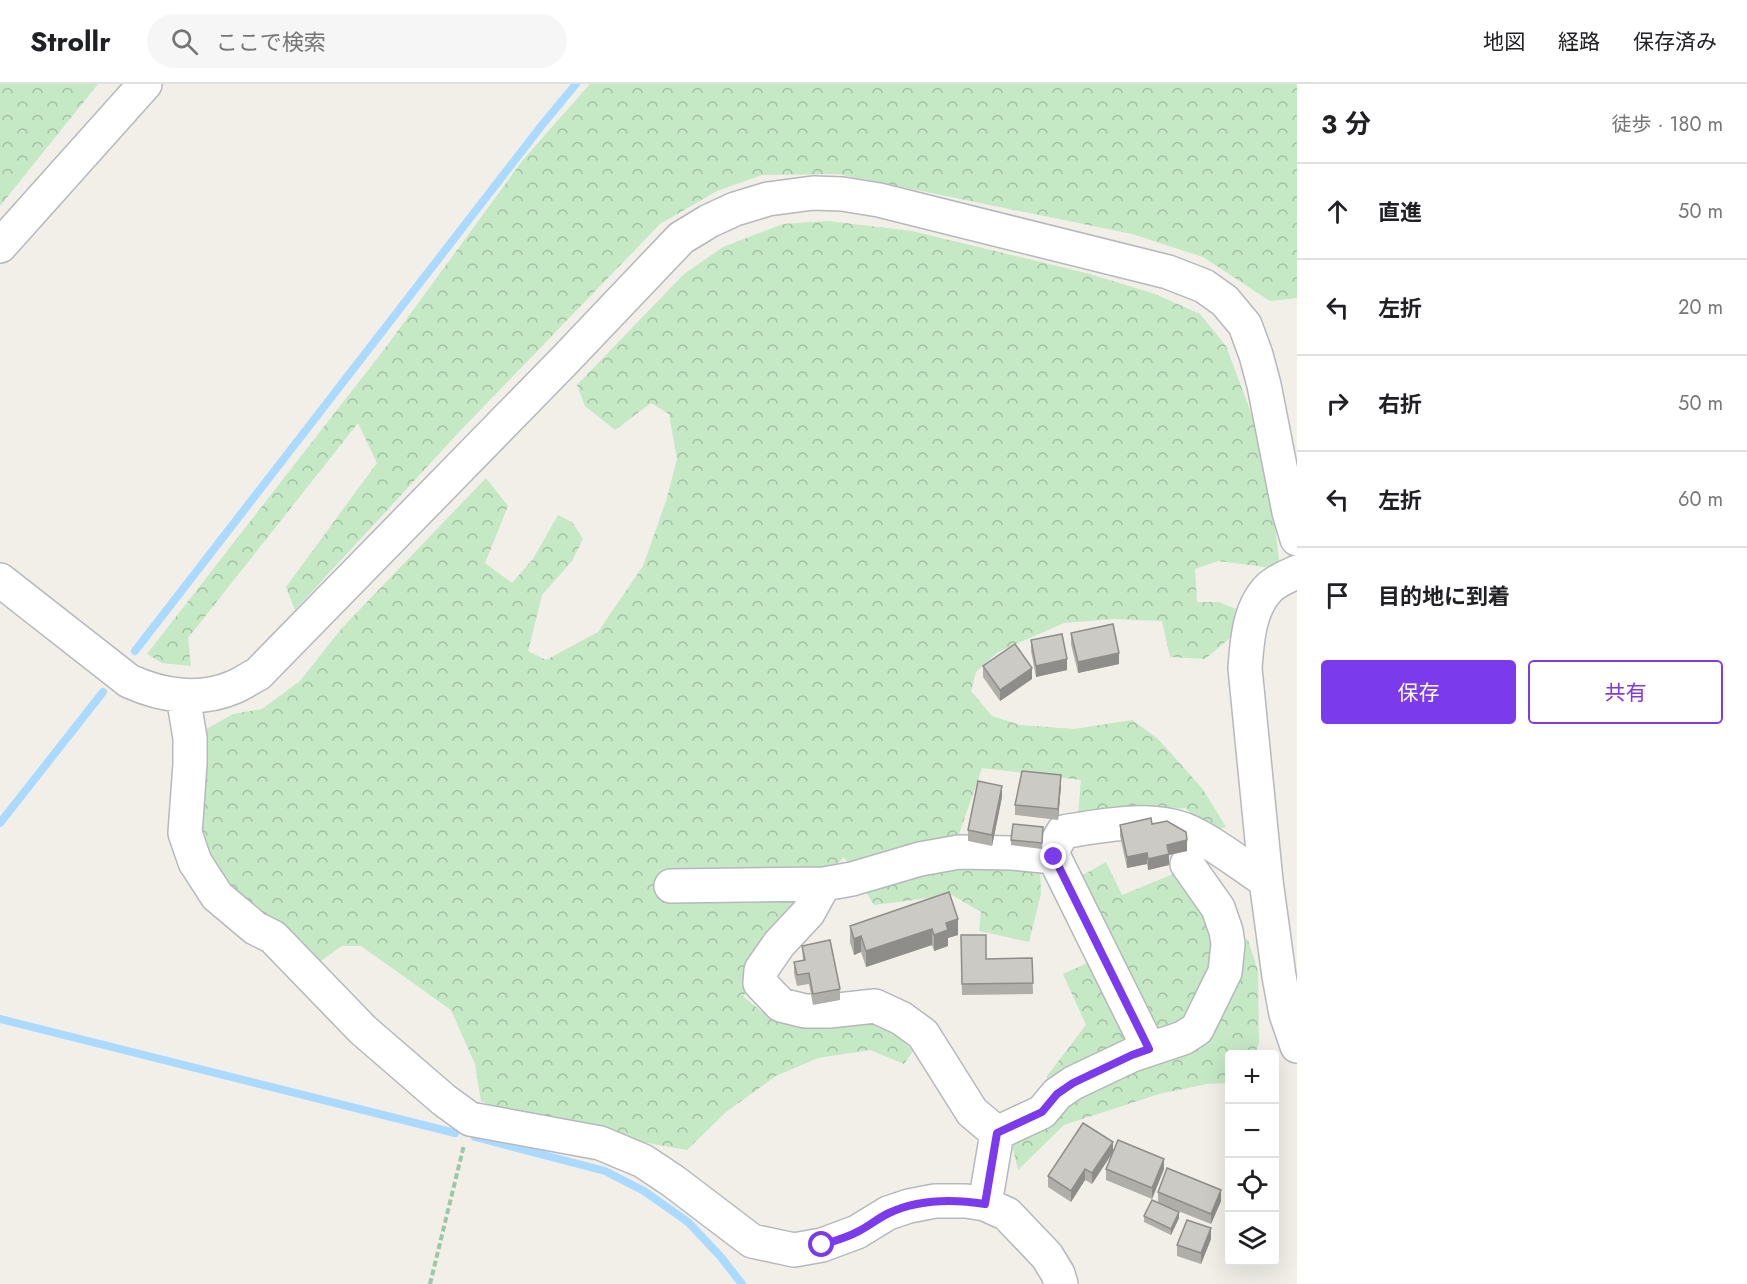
<!DOCTYPE html>
<html lang="ja">
<meta charset="utf-8">
<style>
:root{--surface:#fff;--page:#f6f6f6;--text:#202124;--muted:#757577;--line:#e0e0e0;--accent:#7c3aed}
body{margin:0;font-family:Jost,"Noto Sans JP",sans-serif;background:var(--page);color:var(--text)}
.controls{position:absolute;right:18px;bottom:18px;display:grid;overflow:hidden;border-radius:6px;box-shadow:0 6px 24px #0002}
.controls button{width:54px;height:54px;display:grid;place-items:center;padding:0;border:0;border-bottom:2px solid var(--line);background:var(--surface);color:var(--text);font:30px sans-serif}
.stop{position:absolute;width:18px;height:18px;margin:-14px;border:4px solid #7c3aed;border-radius:50%;background:#fff}
.stop.end{background:#7c3aed;border-color:#fff;box-shadow:0 2px 6px #0008}
.list{margin:0;padding:0;list-style:none}
h2{display:flex;justify-content:space-between;align-items:center;height:78px;margin:0;padding:0 24px;font-size:26px}
h2 small{font-size:20px;font-weight:400;color:var(--muted)}
.list li{display:grid;grid-template-columns:39px 1fr auto;gap:18px;align-items:center;box-sizing:border-box;height:96px;padding:0 24px;border-top:2px solid var(--line)}
.list b{display:block;font-size:22px;white-space:nowrap}
.list em{font-size:20px;font-style:normal;color:var(--muted)}
.actions{display:flex;gap:12px;padding:18px 24px}
.actions a{flex:1;padding:14px 0;border:2px solid var(--accent);border-radius:6px;text-align:center;font-size:21px;color:var(--accent)}
.actions .main{background:var(--accent);color:#fff}
.icon{flex:none;width:33px;height:33px;fill:none;stroke:currentColor;stroke-width:2;stroke-linecap:round;stroke-linejoin:round}
.map{position:relative;flex:none;width:1297px;height:1200px;overflow:hidden}
header{display:flex;align-items:center;gap:36px;box-sizing:border-box;height:84px;padding:0 30px;background:var(--surface);border-bottom:2px solid var(--line)}
header strong{font-size:28px}
nav{display:flex;gap:33px;margin-inline-start:auto;font-size:21px}
.search{width:420px;height:54px;background:var(--page);display:flex;align-items:center;gap:15px;box-sizing:border-box;padding:0 21px;border-radius:33px;color:var(--muted);font-size:22px}
main{display:flex}
aside{flex:1;background:var(--surface)}
.map>svg:first-child{display:block}
.forest{fill:url(#forest-crowns)}
.lines{fill:none;stroke-linecap:round;stroke-linejoin:round}
.stream{stroke:#aadaff;stroke-width:8}
.minor-casing{stroke:#b5b8bc;stroke-width:36}
.path{stroke:#9cc7a9;stroke-width:4;stroke-dasharray:6 3;stroke-linecap:butt}
.minor{stroke:#fff;stroke-width:33}
.wall{fill:#afaea9}
.shaded-wall{fill:#8f8d8a}
.building{fill:#cccac5;stroke:#8f8d8a;stroke-width:1.5}
.route{stroke:#7c3aed;stroke-width:8}
</style>
<header>
<strong>Strollr</strong>
<div class="search"><svg class="icon" aria-label="search" viewBox="0 0 24 24"><circle cx="10" cy="10" r="6"/><path d="M15 15l6 6"/></svg>ここで検索</div>
<nav><a>地図</a><a>経路</a><a>保存済み</a></nav>
</header>
<main>
<div class="map">
<svg width="1297" height="1200" viewBox="0 0 1297 1200">
<defs>
<pattern id="forest-crowns" width="20" height="18" patternUnits="userSpaceOnUse" patternTransform="scale(1.5)"><rect width="20" height="18" fill="#c5e8c5"/><path d="M2 6a3 3 0 1 1 6 0M12 15a3 3 0 1 1 6 0" fill="none" stroke="#a3c0a4"/></pattern>
</defs>
<rect width="100%" height="100%" fill="#f1efe8"/>
<!-- forest -->
<path class="forest" d="M0,0H98L0,122Z
M590,0H1297V214L1270,217L1203,173L1132,150L838,90L762,91L717,107L660,140L460,347L295,526L286,503L377,379L358,339L188,554L191,582L162,579L147,570L386,263L523,76Z
M828,137L912,147L1090,190L1155,210L1200,230L1226,262L1257,345L1271,407L1280,485L1218,477L1195,485L1197,518H1219L1236,525L1230,554L1205,575L1170,573L1162,537L1113,535L1064,539L998,568L976,588L971,607L992,632L1020,641L1074,645L1132,636L1157,654L1202,704L1226,743L1213,747L1185,724L1078,731L1081,696L982,684L958,753L1040,780L1041,810L1029,858L979,847L981,828L952,811L874,821L844,773L791,828L751,883L744,913L761,927L800,939L883,937L913,967L904,980L870,966L818,974L776,992L726,1028L687,1066L528,1038L481,1017L475,980L451,926L361,862H342L315,881L222,802L199,745L203,647L233,630L262,625L300,597L342,544L486,394L508,422L485,479L512,499L533,475L558,431L572,438L583,455L572,477L542,511L528,567L546,576L598,548L643,482L666,417L677,375L669,330L651,319L615,346L585,322L577,301L684,190L723,163L783,140Z
M1106,778L1122,811L1173,790L1211,843L1248,856L1258,887L1259,959L1255,970H1230L1229,999L1207,1000L1159,1010L1064,1041L1018,1086L1011,1057L1054,1030L1047,992L1086,941L1063,890L1113,867L1083,791Z"/>
<g class="lines">
<!-- stream -->
<path class="stream" d="M135,567L542,41L576,0
M0,739L103,608
M0,935L455,1049
M475,1053L605,1087L644,1107L688,1138L720,1172L742,1200"/>
<!-- minor casing -->
<g class="minor-casing">
<path id="minor" d="M0,162L145,0
M1297,488C1288,492 1276,497 1269,504C1249,524 1247,557 1245,584L1266,797L1279,892L1286,930L1297,962
M0,496L129,597C162,612 200,618 234,603C242,600 250,594 258,590L563,278L681,154L709,137L735,125L768,115L813,109L842,110L879,116L1168,188L1204,202L1225,217L1245,241L1256,271L1264,301L1289,428L1297,455
M183,612L190,654V680L185,749L195,778L217,812L255,844L273,853L363,946L444,1016L470,1035L600,1059L643,1077L673,1097L752,1157L794,1166L822,1161L857,1148L888,1129L909,1122L935,1117H966L985,1120L1007,1130L1047,1172L1058,1190L1061,1200
M824,800L808,829L779,860L761,886L760,899L781,921L805,927H829L875,922L901,934L923,950L972,1028L997,1049
M671,802L824,800L852,795L920,775L959,768L1012,769L1054,773
M1149,965L1054,773L1053,765L1063,748C1104,741 1159,730 1196,751C1221,764 1243,782 1266,797
M985,1120L997,1049L1042,1028L1057,1010L1073,999L1132,971L1183,954L1197,945L1225,888L1228,860L1226,847L1218,824L1187,780"/>
</g>
<!-- path -->
<path class="path" d="M430,1200L464,1061"/>
<!-- minor -->
<use href="#minor" class="minor"/>
</g>
<!-- wall -->
<path class="wall" d="M1071,549L1119,580L1078,589L1071,560Z
M1031,556L1067,586L1036,593L1031,567Z
M983,582L1032,595L1000,617L983,593Z
M1061,702L1058,736L1015,731V721Z
M1002,713L992,762L968,757V746Z
M1152,740L1187,767L1169,771V781L1148,786L1147,780L1127,784L1120,752V741Z
M1043,749L1042,765L1011,761V756Z
M949,808L958,851L948,854V862L934,867L932,861L866,883L861,868L854,871L850,858V842Z
M961,851L986,875L1032,874L1033,910L962,911Z
M802,862L840,905V916L813,921L809,900L797,902L794,889V878L803,876Z
M1113,1067L1164,1085L1152,1115L1106,1096V1085L1111,1071L1092,1100L1085,1096L1071,1118L1048,1103V1092Z
M1158,1108L1221,1117L1211,1140L1163,1121L1179,1134L1171,1151L1144,1138V1132L1158,1118Z
M1211,1155L1201,1180L1177,1172V1161Z"/>
<!-- shaded-wall -->
<path class="shaded-wall" d="M1119,569V580L1078,589V578Z
M1067,575V586L1036,593V582Z
M1032,584V595L1000,617V606Z
M1061,691V702L1058,736V725Z
M1002,702V713L992,762V751Z
M1187,756V767L1169,771V781L1148,786V775L1167,761Z
M1147,769V780L1127,784V773Z
M958,835V851L948,854V862L934,867V851L946,839Z
M932,845V861L866,883V867Z
M861,852V868L854,871V855Z
M1113,1058V1068L1092,1100V1089Z
M1164,1075V1085L1152,1115V1104Z
M1085,1085V1096L1071,1118V1107Z
M1221,1106V1117L1211,1140V1130Z
M1179,1128V1134L1171,1151V1145Z
M1211,1144V1155L1201,1180V1169Z"/>
<!-- building -->
<path class="building" d="M1113,540L1119,569L1078,578L1071,549Z
M1062,550L1067,575L1036,582L1031,556Z
M1015,560L1032,584L1000,606L983,582Z
M1022,687L1061,691L1058,725L1015,721Z
M978,697L1002,702L992,751L968,746Z
M1151,734L1152,740L1167,737L1186,748L1187,756L1167,761L1169,770L1148,775L1147,769L1127,773L1120,741Z
M1013,740L1043,743L1042,759L1011,756Z
M949,808L958,835L946,839L948,846L934,851L932,845L866,867L861,852L854,855L850,842Z
M961,851H986V875L1032,874L1033,899L962,900Z
M830,856L840,905L813,910L809,889L797,891L794,878L805,876L802,862Z
M1083,1039L1113,1058L1092,1089L1085,1085L1071,1107L1048,1092Z
M1118,1056L1164,1075L1152,1104L1106,1085Z
M1167,1084L1221,1106L1211,1130L1158,1108Z
M1152,1116L1179,1128L1171,1145L1144,1132Z
M1187,1136L1211,1144L1201,1169L1177,1161Z"/>
<g class="lines">
<!-- route -->
<path class="route" d="M822,1161C833,1157 846,1154 857,1148C868,1143 878,1134 889,1129C919,1115 953,1115 985,1120L997,1049L1042,1028L1057,1010L1073,999L1132,971L1149,965L1054,773"/>
</g>
</svg>
<div class="controls">
<button>+</button>
<button>−</button>
<button><svg class="icon" aria-label="locate" viewBox="0 0 24 24"><circle cx="12" cy="12" r="6"/><path d="M12 2v4M12 18v4M2 12h4M18 12h4"/></svg></button>
<button><svg class="icon" aria-label="layers" viewBox="0 0 24 24"><path d="M12 4l9 5-9 5-9-5zM3 14l9 5 9-5"/></svg></button>
</div>
<div class="stop" style="left:822px;top:1161px"></div>
<div class="stop end" style="left:1054px;top:773px"></div>
</div>
<aside>
<h2>3 分<small>徒歩 · 180 m</small></h2>
<ul class="list">
<li><svg class="icon" aria-label="ahead" viewBox="0 0 24 24"><path d="M12 20V5M6 11l6-6 6 6"/></svg><div><b>直進</b></div><em>50 m</em></li>
<li><svg class="icon" aria-label="left" viewBox="0 0 24 24"><path d="M17 20v-9H6M10 6l-5 5 5 5"/></svg><div><b>左折</b></div><em>20 m</em></li>
<li><svg class="icon" aria-label="right" viewBox="0 0 24 24"><path d="M7 20v-9h11M14 6l5 5-5 5"/></svg><div><b>右折</b></div><em>50 m</em></li>
<li><svg class="icon" aria-label="left" viewBox="0 0 24 24"><path d="M17 20v-9H6M10 6l-5 5 5 5"/></svg><div><b>左折</b></div><em>60 m</em></li>
<li><svg class="icon" aria-label="arrive" viewBox="0 0 24 24"><path d="M6 21V4h12l-3 4 3 4H6"/></svg><div><b>目的地に到着</b></div></li>
</ul>
<div class="actions"><a class="main">保存</a><a>共有</a></div>
</aside>
</main>
